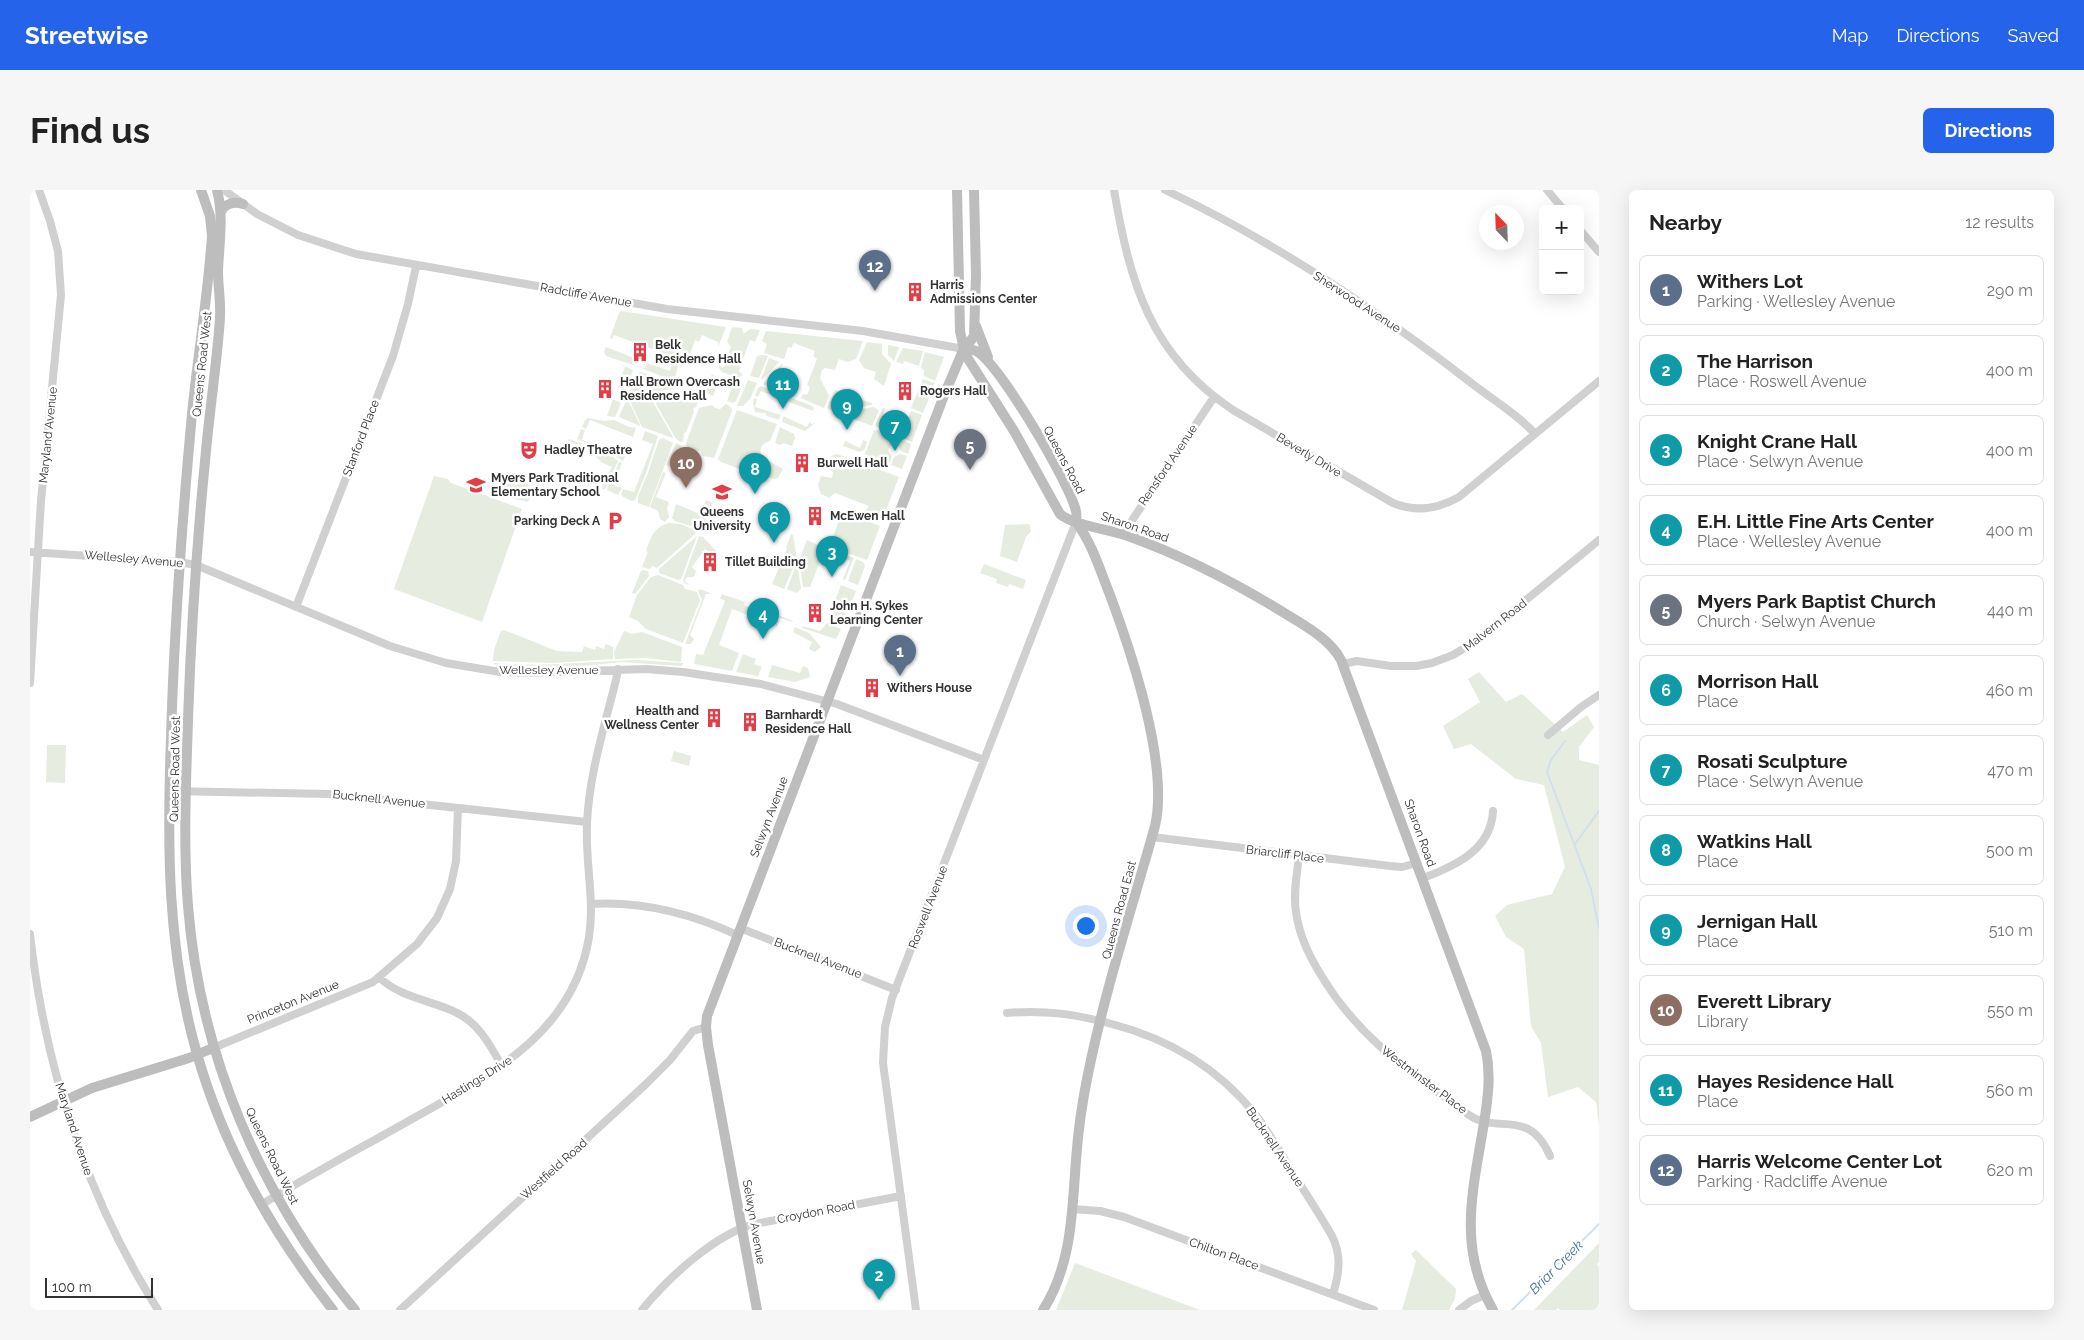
<!DOCTYPE html>
<meta charset="utf-8">
<style>
:root{--surface:#fff;--page:#f6f6f6;--text:#222;--muted:#767676;--line:#e0e0e0;--accent:#2563eb}
body{margin:0;font-family:Raleway,sans-serif;background:var(--page);color:var(--text)}
.controls{position:absolute;right:15px;top:15px;display:grid;overflow:hidden;border-radius:8px;box-shadow:0 5px 20px #0002}
.controls button{width:45px;height:45px;display:grid;place-items:center;padding:0;border:0;border-bottom:1px solid var(--line);background:var(--surface);color:var(--text);font:25px sans-serif}
.compass{position:absolute;left:1449px;top:15px;width:45px;height:45px;border-radius:50%;background:var(--surface);box-shadow:0 5px 20px #0002;rotate:337deg}
.scale{position:absolute;left:15px;bottom:12px;width:108px;box-sizing:border-box;padding-left:5px;border:2px solid #333;border-top:0;font-size:14px;line-height:18px;white-space:nowrap;color:#333;-webkit-text-stroke:4px #fff;paint-order:stroke}
.you{position:absolute;left:1055px;top:735px;width:18px;height:18px;margin:-12px;border:4px solid #fff;border-radius:50%;background:#1a73e8;box-shadow:0 0 0 8px #1a73e833}
.badge{display:grid;place-items:center;width:32px;height:32px;border-radius:50%;background:var(--accent);color:#fff;font-size:16px;font-weight:700}
.pin{position:absolute;translate:-50% -41px;filter:drop-shadow(0 1px 2px #0008)}
.pin::after{content:'';position:absolute;top:26px;width:18px;height:15px;background:inherit;clip-path:polygon(0 0,100% 0,50% 100%)}
.list{margin:0;padding:0;list-style:none}
h2{display:flex;justify-content:space-between;align-items:center;height:65px;margin:0;padding:0 20px;font-size:21px}
h2 small{font-size:16px;font-weight:400;color:var(--muted)}
.list li{display:grid;grid-template-columns:32px 1fr auto;gap:15px;align-items:center;box-sizing:border-box;height:70px;margin:0 10px 10px;padding:0 10px;border:1px solid var(--line);border-radius:8px}
.list b{display:block;font-size:19px;white-space:nowrap}
.list p{margin:0;font-size:16px;white-space:nowrap;color:var(--muted)}
.list em{font-size:16px;font-style:normal;color:var(--muted)}
.map{position:relative;flex:none;width:1569px;height:1120px;overflow:hidden;border-radius:8px}
header{display:flex;align-items:center;gap:30px;box-sizing:border-box;height:70px;padding:0 25px;background:var(--accent);color:#fff}
header strong{font-size:24px}
nav{display:flex;gap:28px;margin-inline-start:auto;font-size:18px}
.intro{display:flex;align-items:center;justify-content:space-between;box-sizing:border-box;height:120px;padding:0 30px}
h1{margin:0;font-size:35px}
.button{padding:12px 22px;border-radius:8px;background:var(--accent);color:#fff;font-size:18px;font-weight:700}
main{display:flex;gap:30px;padding:0 30px}
aside{flex:1;background:var(--surface);border-radius:8px;box-shadow:0 5px 20px #0002}
.map>svg:first-child{display:block}
.green{fill:#e6ecdf}
.lines{fill:none;stroke-linecap:round;stroke-linejoin:round}
.stream{stroke:#d0e1ed;stroke-width:2}
.street{stroke:#d0d0d0;stroke-width:8}
.secondary{stroke:#bdbdbd;stroke-width:10}
.labels{text-anchor:middle;dominant-baseline:central;stroke-width:5;stroke-linejoin:round;paint-order:stroke}
.poi-label{font-size:12px;font-weight:bold;fill:#333;stroke:#fff;text-anchor:start}
.street-label{font-size:12px;fill:#333;stroke:#fff}
.water-label{font-size:14px;font-style:italic;fill:#427394;stroke:#fff}
</style>
<header>
<strong>Streetwise</strong>
<nav><a>Map</a><a>Directions</a><a>Saved</a></nav>
</header>
<div class="intro"><h1>Find us</h1><a class="button">Directions</a></div>
<main>
<div class="map">
<svg width="1569" height="1120" viewBox="0 0 1569 1120">
<rect width="100%" height="100%" fill="#fff"/>
<!-- green -->
<path class="green" d="M591,121L689,136L696,137L688,157V152L672,145L669,152L665,150L656,175L653,174L652,176H648L644,191L609,177L615,178L617,173L640,181L644,167L584,145L582,149L580,148L589,123Z
M702,137L712,138L713,142L715,143L720,139L730,140L725,152L720,150L709,181L713,185L708,188L692,182L689,178V175L693,178L701,157L697,152Z
M736,141L833,151L826,169L818,172L809,169L805,180L795,178L792,180L790,188L799,206L794,218L771,208L773,204L777,205L780,197L777,195L787,169L783,166L785,161L764,153L761,158L758,157L754,169L734,163L737,154L732,151Z
M837,152L852,154V164L861,174L854,196L844,189L846,182L834,178L829,170Z
M858,155L869,157L864,171L858,165Z
M576,157L604,168L602,173L606,176L576,166L574,162Z
M873,158L893,161L889,176L874,171L873,174L866,172Z
M895,162L914,167L905,191L894,186V180L891,177Z
M733,165L738,166L729,188L720,186L727,166Z
M739,168L749,172L732,190L731,189Z
M590,174L603,180L598,195L594,197L588,195L595,177Z
M752,174H753L745,191L749,196L764,201L762,206L733,194Z
M611,182L651,197L652,198L620,202L608,183Z
M606,184L617,203L598,205V204Z
M682,184L689,190L683,206L677,203L676,200Z
M893,189L905,193L893,223L881,218Z
M718,190L727,193L720,209L713,216H707Z
M703,195L712,196L706,211L703,213L697,211Z
M731,196L782,216L784,218L783,221L731,201L728,207L725,206L728,198Z
M658,200L670,205L666,217L663,219L664,222L656,242L654,243L653,251L651,252L646,249L621,205Z
M805,200L820,206L815,220L812,209L809,212L814,220L805,222L797,218Z
M619,205L643,247V248L612,237L598,207Z
M822,207L842,213V215L817,219Z
M597,208L610,235V236L589,227Z
M724,208L727,209L725,217L751,225L749,230L737,226L735,223L725,222L723,213Z
M583,209L591,213L585,227L577,226Z
M696,214L701,217L702,221L684,268L673,266L670,260L664,262L658,260L656,253L669,218L682,215L685,218L690,219Z
M843,217L849,220L842,236L816,226L817,222Z
M856,217L849,236L859,240V242L845,236L852,219Z
M707,220L747,234L740,251C731,253 727,261 734,269L728,286L691,272L688,269Z
M881,221L892,225L882,252L860,243L861,241L871,244Z
M753,226L777,237L780,231L781,234L785,233L775,241L752,232Z
M558,228L574,231L584,230L599,237L606,238L603,247L560,230L556,239L552,237L555,230Z
M750,237L764,244L765,248L762,256L754,253L750,255L745,253Z
M551,239L555,240L552,250L595,266L593,271L578,261L547,249Z
M844,240L849,241L851,245L856,244L881,254L878,264L871,261L868,255H861L858,261L862,266L859,274L835,264Z
M615,241L628,246L616,283L605,310L602,311L593,307L591,304L593,299L604,302L623,254L612,250Z
M633,248L643,253L619,317L608,313V306L618,283L629,250Z
M539,249L578,263L588,271L575,299H572L574,290L582,277L571,272L558,258L538,251Z
M833,250L837,252L835,259L830,262L813,256L815,251L830,258Z
M646,253L650,255L661,270L654,281L636,275Z
M807,264L869,287L855,323L851,321L848,326L835,321L839,316L805,303L799,308L791,304L788,295L791,286L802,288L803,282L795,277C797,270 800,265 807,264Z
M870,264L877,266L872,279L861,275L864,267Z
M739,271L753,279L748,288L743,289L733,285L735,274Z
M589,272L592,273L584,295L592,298L588,305L577,300Z
M633,282L636,283L626,307L639,312L637,318L639,327L635,332L630,329L628,321L620,317Z
M469,284L475,285L483,292L487,291L498,293L503,306L497,312L482,308L478,301H466L463,291Z
M404,286L418,289L421,293L492,319L452,432L364,399Z
M676,310L683,313L672,337L667,338L645,331L642,328L646,314L670,324Z
M814,322L850,336L837,370L812,361L802,350L811,324Z
M639,333L650,334L665,340L666,343L627,378L623,376L619,379L612,377L618,362L616,361C621,347 624,337 639,333Z
M999,334L1001,341L996,347L987,372L970,366L975,335Z
M761,344L763,345L767,369L754,399L742,394L757,359L756,358Z
M667,346L651,389L648,390L629,383V379Z
M669,346L673,347L686,361L681,364L675,359L662,377L666,381L664,387H657L655,391L659,395L654,393L653,390Z
M777,350L795,358L780,397H773L769,370Z
M812,364L824,368L815,390L813,389L820,371L810,367Z
M826,369L833,372L835,376L828,395L818,391Z
M767,373L771,398L767,403L757,399Z
M954,374L996,390L993,399L979,394L978,397L966,393L967,389L950,383Z
M613,380L618,381L619,386L605,404L602,403L611,381Z
M628,385L653,395L655,399L667,402L670,410L653,453L616,439L608,431L599,427L607,405L621,387Z
M811,395L826,401L820,416L816,418L804,414Z
M670,399L682,404H676L660,445L664,449L661,454H655L672,410L668,401Z
M692,404L715,412L714,415C726,420 737,426 749,431L747,436L702,419L689,455L709,463L702,481L664,474L666,464L673,465L695,411L690,408Z
M803,416L815,421L816,425L812,435L799,429Z
M731,418L763,431L762,432L732,422Z
M797,433L811,439L806,449L772,438L773,436L790,441Z
M765,437L779,443L791,457L785,462L779,459L782,452L763,442Z
M474,440L527,461L552,462L554,456L565,460L566,456L574,459L576,454L583,457V469L523,473L463,471L464,460L471,441Z
M594,441L602,444L612,442L652,457L651,472L616,468L585,469L584,462Z
M713,464L726,469L724,474L732,477L728,486L706,482Z
M605,470L653,473L652,476L590,472L530,479L468,478L464,473L508,475Z
M742,475L770,483L773,476L778,478L780,487L765,492L738,487Z
M1449,482L1476,512L1492,504L1533,542L1557,525L1564,537L1549,557V570L1569,575V936L1566,912L1548,897L1518,907L1511,853L1501,836L1494,759L1476,747L1465,726L1477,715L1522,704L1535,677L1514,595L1486,589L1441,554L1424,559L1413,536L1450,512L1438,489Z
M17,555H36L35,593L16,592Z
M644,561L661,566L659,576L641,571Z
M1569,1053V1072L1567,1074L1569,1077V1120H1530L1528,1118L1526,1120H1504Z
M1386,1060L1426,1099L1425,1109L1419,1120H1372L1386,1071L1381,1064Z
M1045,1073L1170,1120H1026Z"/>
<g class="lines">
<!-- stream -->
<path class="stream" d="M1535,551L1521,570L1517,582L1561,699L1569,738
M1545,654L1569,621
M1482,1120L1569,1034"/>
<!-- street -->
<path class="street" d="M194,0L227,24L268,45L326,64L637,119L833,141L934,159
M1084,0C1100,93 1120,165 1203,220L1363,313C1385,322 1408,319 1429,307L1569,191
M1135,0C1241,50 1347,120 1440,192C1460,208 1489,225 1505,244
M1517,0L1533,19
M1550,40L1569,62
M1093,344L1184,207
M0,362L149,372L166,375L360,456L416,473L470,482L499,483L616,479L653,482L731,494L807,514L954,570
M266,417L363,166L378,114L386,76
M1313,474L1327,471L1361,476H1386L1402,473L1423,465L1446,451L1569,350
M0,493L11,311L31,105L28,61L20,31L9,0
M1518,545L1551,517L1569,505
M139,601L299,604L557,632
M1122,647L1360,676L1372,677L1387,673
M1269,666C1267,684 1263,704 1266,722C1269,745 1279,766 1291,785C1329,849 1381,882 1439,925C1468,945 1499,917 1520,966
M1393,688C1425,676 1461,660 1463,621
M561,714C613,711 660,723 707,745
M710,738L866,800
M0,744C15,878 56,1006 128,1120
M349,787C373,811 410,810 437,829C453,841 462,859 472,876
M977,823C1016,820 1045,824 1082,834C1139,849 1188,878 1225,924C1238,941 1249,960 1260,978C1274,1001 1289,1023 1302,1046C1312,1066 1309,1084 1303,1104
M183,858L343,792L387,754L407,728L420,699L426,671L428,618
M231,1015C278,986 327,960 375,933C454,888 543,847 559,747C565,710 555,672 557,634C559,585 574,538 586,490L588,479
M1042,1019L1070,1021L1094,1027L1344,1120
M370,1120L615,895L640,870L663,841L676,837
M612,1120C637,1089 686,1043 725,1034L871,1006
M886,1120L853,873L855,837L862,808L1046,332
M1429,1120L1441,1111L1455,1105"/>
<!-- secondary -->
<path class="secondary" d="M171,0L180,26L182,46C178,105 168,164 162,224C152,332 144,439 141,548C137,655 137,760 167,864C194,958 243,1044 303,1120
M187,0C194,27 189,54 188,81C188,97 191,112 190,128C187,172 180,217 176,261C167,351 161,440 158,530C156,592 153,655 158,716C170,866 230,1005 325,1120
M927,0L930,141L935,164L984,241L1030,324C1042,335 1078,339 1095,345C1152,365 1204,392 1256,424C1275,436 1300,449 1311,470L1456,861C1461,885 1458,908 1454,933C1443,1000 1427,1057 1463,1120
M191,22C194,14 204,11 213,14
M946,136L958,167
M934,159C939,160 945,159 949,163C972,179 1039,292 1046,321C1047,324 1046,328 1046,332
M0,927L62,898L159,868L183,858
M727,1120L678,855L676,837L677,826L915,203L932,163L944,146L946,85L944,0
M1013,1120C1042,1075 1042,1022 1046,970C1048,941 1052,913 1058,884C1075,800 1102,718 1125,636C1139,575 1102,464 1080,405C1070,380 1062,353 1046,332"/>
</g>
<!-- icons -->
<defs>
<g id="building-bare" transform="scale(1.5)"><path d="M-4-6H4V6H1V3H-1V6H-4ZM-2.5-4.3h1.7v1.8h-1.7ZM.8-4.3h1.7v1.8H.8ZM-2.5-1h1.7V.8h-1.7ZM.8-1h1.7V.8H.8Z" fill="#e13e48" stroke="#fff" stroke-width="2.5" paint-order="stroke"/></g>
<g id="theatre-bare" transform="scale(1.5)"><path d="M-5-5.5Q0-4 5-5.5V0Q5 5 0 6Q-5 5-5 0ZM-3.3-2.5H-1v1.5H-3.3ZM1-2.5H3.3v1.5H1ZM-2.8 1Q0 5.5 2.8 1Z" fill="#e13e48" stroke="#fff" stroke-width="2.5" paint-order="stroke"/></g>
<g id="school-bare" transform="scale(1.5)"><path d="M0-5L7-2L0 1L-7-2ZM-4 1L0 2.5L4 1V4Q0 6-4 4Z" fill="#e13e48" stroke="#fff" stroke-width="2.5" paint-order="stroke"/></g>
<g id="university-bare" transform="scale(1.5)"><path d="M0-5L7-2L0 1L-7-2ZM-4 1L0 2.5L4 1V4Q0 6-4 4Z" fill="#e13e48" stroke="#fff" stroke-width="2.5" paint-order="stroke"/></g>
<g id="parking-bare" transform="scale(1.5)"><path d="M-3.5-5.5H1a3.5 3.5 0 0 1 0 7H-1V5.5H-3.5ZM-1-3.4V-.6H.8a1.4 1.4 0 0 0 0-2.8Z" fill="#e13e48" stroke="#fff" stroke-width="2.5" paint-order="stroke"/></g>
</defs>
<g fill-rule="evenodd">
<use href="#building-bare" x="885" y="102"/>
<use href="#building-bare" x="610" y="162"/>
<use href="#building-bare" x="575" y="199"/>
<use href="#building-bare" x="875" y="201"/>
<use href="#theatre-bare" x="499" y="260"/>
<use href="#building-bare" x="772" y="273"/>
<use href="#school-bare" x="446" y="295"/>
<use href="#university-bare" x="692" y="302"/>
<use href="#building-bare" x="785" y="326"/>
<use href="#parking-bare" x="585" y="331"/>
<use href="#building-bare" x="680" y="372"/>
<use href="#building-bare" x="785" y="423"/>
<use href="#building-bare" x="842" y="498"/>
<use href="#building-bare" x="684" y="528"/>
<use href="#building-bare" x="720" y="532"/>
</g>
<g class="labels">
<!-- poi labels -->
<g class="poi-label">
<text x="900" y="95">Harris<tspan x="900" dy="14">Admissions Center</tspan></text>
<text x="625" y="155">Belk<tspan x="625" dy="14">Residence Hall</tspan></text>
<text x="590" y="192">Hall Brown Overcash<tspan x="590" dy="14">Residence Hall</tspan></text>
<text x="890" y="201">Rogers Hall</text>
<text x="514" y="260">Hadley Theatre</text>
<text x="787" y="273">Burwell Hall</text>
<text x="461" y="288">Myers Park Traditional<tspan x="461" dy="14">Elementary School</tspan></text>
<text x="692" y="322" text-anchor="middle">Queens<tspan x="692" dy="14">University</tspan></text>
<text x="800" y="326">McEwen Hall</text>
<text x="570" y="331" text-anchor="end">Parking Deck A</text>
<text x="695" y="372">Tillet Building</text>
<text x="800" y="416">John H. Sykes<tspan x="800" dy="14">Learning Center</tspan></text>
<text x="857" y="498">Withers House</text>
<text x="669" y="521" text-anchor="end">Health and<tspan x="669" dy="14">Wellness Center</tspan></text>
<text x="735" y="525">Barnhardt<tspan x="735" dy="14">Residence Hall</tspan></text>
</g>
<!-- street labels -->
<g class="street-label">
<text transform="translate(556 105) rotate(10)">Radcliffe Avenue</text>
<text transform="translate(1327 112) rotate(33)">Sherwood Avenue</text>
<text transform="translate(172 174) rotate(-84)">Queens Road West</text>
<text transform="translate(18 245) rotate(-84)">Maryland Avenue</text>
<text transform="translate(331 248) rotate(-69)">Stanford Place</text>
<text transform="translate(1279 265) rotate(31)">Beverly Drive</text>
<text transform="translate(1034 270) rotate(62)">Queens Road</text>
<text transform="translate(1138 275) rotate(-56)">Rensford Avenue</text>
<text transform="translate(1105 337) rotate(19)">Sharon Road</text>
<text transform="translate(104 369) rotate(5)">Wellesley Avenue</text>
<text transform="translate(1465 435) rotate(-38)">Malvern Road</text>
<text x="519" y="480">Wellesley Avenue</text>
<text transform="translate(145 579) rotate(-89)">Queens Road West</text>
<text transform="translate(349 609) rotate(6)">Bucknell Avenue</text>
<text transform="translate(739 627) rotate(-69)">Selwyn Avenue</text>
<text transform="translate(1390 643) rotate(70)">Sharon Road</text>
<text transform="translate(1255 664) rotate(7)">Briarcliff Place</text>
<text transform="translate(898 717) rotate(-69)">Roswell Avenue</text>
<text transform="translate(1089 720) rotate(-75)">Queens Road East</text>
<text transform="translate(788 768) rotate(21)">Bucknell Avenue</text>
<text transform="translate(263 812) rotate(-22)">Princeton Avenue</text>
<text transform="translate(447 890) rotate(-32)">Hastings Drive</text>
<text transform="translate(1394 890) rotate(37)">Westminster Place</text>
<text transform="translate(44 939) rotate(72)">Maryland Avenue</text>
<text transform="translate(1245 957) rotate(56)">Bucknell Avenue</text>
<text transform="translate(242 966) rotate(64)">Queens Road West</text>
<text transform="translate(524 979) rotate(-42)">Westfield Road</text>
<text transform="translate(786 1022) rotate(-11)">Croydon Road</text>
<text transform="translate(724 1032) rotate(80)">Selwyn Avenue</text>
<text transform="translate(1194 1064) rotate(20)">Chilton Place</text>
</g>
<!-- water labels -->
<g class="water-label">
<text transform="translate(1526 1077) rotate(-45)">Briar Creek</text>
</g>
</g>
</svg>
<div class="controls">
<button>+</button>
<button>−</button>
</div>
<svg class="compass" viewBox="-18 -18 36 36"><path d="M0-13l5 13h-10z" fill="#e53935"/><path d="M0 13l5-13h-10z" fill="#767676"/></svg>
<div class="scale">100 m</div>
<div class="you"></div>
<div class="pin badge" style="left:870px;top:486px;background:#5c6f8a">1</div>
<div class="pin badge" style="left:849px;top:1110px;background:#0f9aa8">2</div>
<div class="pin badge" style="left:802px;top:387px;background:#0f9aa8">3</div>
<div class="pin badge" style="left:733px;top:449px;background:#0f9aa8">4</div>
<div class="pin badge" style="left:940px;top:280px;background:#6b7280">5</div>
<div class="pin badge" style="left:744px;top:353px;background:#0f9aa8">6</div>
<div class="pin badge" style="left:865px;top:261px;background:#0f9aa8">7</div>
<div class="pin badge" style="left:725px;top:304px;background:#0f9aa8">8</div>
<div class="pin badge" style="left:817px;top:240px;background:#0f9aa8">9</div>
<div class="pin badge" style="left:656px;top:298px;background:#8d6e63">10</div>
<div class="pin badge" style="left:753px;top:219px;background:#0f9aa8">11</div>
<div class="pin badge" style="left:845px;top:101px;background:#5c6f8a">12</div>
</div>
<aside>
<h2>Nearby<small>12 results</small></h2>
<ul class="list">
<li><span class="badge" style="background:#5c6f8a">1</span><div><b>Withers Lot</b><p>Parking · Wellesley Avenue</p></div><em>290 m</em></li>
<li><span class="badge" style="background:#0f9aa8">2</span><div><b>The Harrison</b><p>Place · Roswell Avenue</p></div><em>400 m</em></li>
<li><span class="badge" style="background:#0f9aa8">3</span><div><b>Knight Crane Hall</b><p>Place · Selwyn Avenue</p></div><em>400 m</em></li>
<li><span class="badge" style="background:#0f9aa8">4</span><div><b>E.H. Little Fine Arts Center</b><p>Place · Wellesley Avenue</p></div><em>400 m</em></li>
<li><span class="badge" style="background:#6b7280">5</span><div><b>Myers Park Baptist Church</b><p>Church · Selwyn Avenue</p></div><em>440 m</em></li>
<li><span class="badge" style="background:#0f9aa8">6</span><div><b>Morrison Hall</b><p>Place</p></div><em>460 m</em></li>
<li><span class="badge" style="background:#0f9aa8">7</span><div><b>Rosati Sculpture</b><p>Place · Selwyn Avenue</p></div><em>470 m</em></li>
<li><span class="badge" style="background:#0f9aa8">8</span><div><b>Watkins Hall</b><p>Place</p></div><em>500 m</em></li>
<li><span class="badge" style="background:#0f9aa8">9</span><div><b>Jernigan Hall</b><p>Place</p></div><em>510 m</em></li>
<li><span class="badge" style="background:#8d6e63">10</span><div><b>Everett Library</b><p>Library</p></div><em>550 m</em></li>
<li><span class="badge" style="background:#0f9aa8">11</span><div><b>Hayes Residence Hall</b><p>Place</p></div><em>560 m</em></li>
<li><span class="badge" style="background:#5c6f8a">12</span><div><b>Harris Welcome Center Lot</b><p>Parking · Radcliffe Avenue</p></div><em>620 m</em></li>
</ul>
</aside>
</main>
